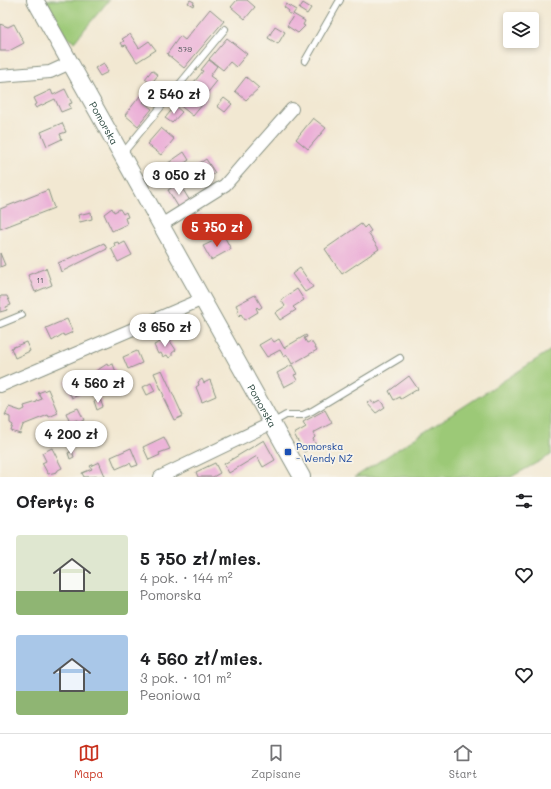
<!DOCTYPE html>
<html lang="pl">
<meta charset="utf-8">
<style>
body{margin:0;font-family:Mali,sans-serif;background:#f2f2f2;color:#202124;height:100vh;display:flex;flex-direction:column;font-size:15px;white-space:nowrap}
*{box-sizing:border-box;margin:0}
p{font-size:13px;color:#757577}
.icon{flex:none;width:22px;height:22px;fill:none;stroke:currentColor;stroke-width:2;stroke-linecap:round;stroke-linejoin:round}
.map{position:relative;height:477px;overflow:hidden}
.side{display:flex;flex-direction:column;background:#fff;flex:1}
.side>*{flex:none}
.fabs{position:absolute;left:503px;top:12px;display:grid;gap:8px}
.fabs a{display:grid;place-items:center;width:36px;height:36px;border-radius:4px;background:#fff;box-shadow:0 2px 6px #0003;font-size:20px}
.price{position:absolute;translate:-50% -34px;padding:0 9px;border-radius:14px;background:#fff;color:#222;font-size:13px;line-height:26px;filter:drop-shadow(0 1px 2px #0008)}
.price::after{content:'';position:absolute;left:50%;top:24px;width:12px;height:9px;margin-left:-6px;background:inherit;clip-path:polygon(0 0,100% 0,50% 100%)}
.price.selected{background:#c8321e;color:#fff}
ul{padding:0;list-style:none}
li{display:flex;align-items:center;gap:12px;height:100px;padding:0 16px}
li span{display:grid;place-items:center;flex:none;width:112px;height:80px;border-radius:4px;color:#555}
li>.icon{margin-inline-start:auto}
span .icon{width:48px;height:48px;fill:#fffc;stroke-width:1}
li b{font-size:17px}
h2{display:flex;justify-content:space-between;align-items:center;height:48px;padding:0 16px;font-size:17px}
.tab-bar{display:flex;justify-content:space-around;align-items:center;height:56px;border-top:1px solid #e0e0e0;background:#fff;font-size:11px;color:#757577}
.tab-bar a{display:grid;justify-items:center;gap:2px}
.tab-bar .selected{color:#c8321e}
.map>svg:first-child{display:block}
.green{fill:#9cc977;stroke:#5e8356}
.building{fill:#ebaed7}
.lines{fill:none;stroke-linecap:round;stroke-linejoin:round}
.lane-casing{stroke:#889283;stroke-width:8}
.street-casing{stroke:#889283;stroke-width:14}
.secondary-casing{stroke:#889283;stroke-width:18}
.lane{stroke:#fff;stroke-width:6}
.street{stroke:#fff;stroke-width:12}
.secondary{stroke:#fff;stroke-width:16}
.transit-dot{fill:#1a4fb4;stroke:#f7f3e8;stroke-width:1.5}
.labels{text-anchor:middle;stroke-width:3.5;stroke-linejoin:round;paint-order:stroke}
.number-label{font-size:8px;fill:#52595d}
.street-label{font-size:10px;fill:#1f3d34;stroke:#f7f3e8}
.transit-label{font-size:10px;fill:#164399;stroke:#f7f3e8;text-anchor:start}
</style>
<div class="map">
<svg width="551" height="477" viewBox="0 0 551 477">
<rect width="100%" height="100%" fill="#f7f3e8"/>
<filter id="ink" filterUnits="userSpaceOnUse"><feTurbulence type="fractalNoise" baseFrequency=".025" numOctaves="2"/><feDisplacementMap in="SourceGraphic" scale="8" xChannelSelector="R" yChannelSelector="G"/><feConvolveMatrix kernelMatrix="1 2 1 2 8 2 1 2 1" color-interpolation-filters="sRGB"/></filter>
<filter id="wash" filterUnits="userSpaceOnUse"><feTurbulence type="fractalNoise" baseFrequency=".012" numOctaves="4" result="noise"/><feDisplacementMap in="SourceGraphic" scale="16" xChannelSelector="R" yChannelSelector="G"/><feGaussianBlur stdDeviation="0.9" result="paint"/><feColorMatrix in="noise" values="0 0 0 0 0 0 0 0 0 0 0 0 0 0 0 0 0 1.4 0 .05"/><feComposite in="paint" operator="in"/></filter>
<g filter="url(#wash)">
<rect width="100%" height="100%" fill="#f2e8d2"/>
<!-- green -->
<path class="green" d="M45,0H109L74,42L66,37Z
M551,350V455L511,477H355Z"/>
<g id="blocks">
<!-- building -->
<path class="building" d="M190,0L194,2L193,6L188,3Z
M237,0H247L255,7L245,19L231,7Z
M303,3L311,8L307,14L299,9Z
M286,4L296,10L293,14L305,21L303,25L305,26L298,33L287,26L293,16L288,13L289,11L284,7Z
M210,9L224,21L184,68L167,54L180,36L185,40Z
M0,24L8,27L14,24L24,43L9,51H0Z
M275,26L285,32L278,44L268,38Z
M130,34L139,48L149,41L156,50L137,62L126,45L123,46L121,43L124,41L122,39Z
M227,38L247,54L236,67L230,62L223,70L209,59Z
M209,60L217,66L210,76L217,81L205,96L208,98L193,116L177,103L203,71L201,70Z
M104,63L108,72L100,76L95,68Z
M152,70L158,75L151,84L145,79Z
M246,77L259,88L246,100L235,91Z
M65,89L72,103L69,104L71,108L61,112L55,99L36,108L34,105L37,104L34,98L51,90L53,95Z
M140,96L145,100L143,102L152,109L138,126L125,115Z
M224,98L232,104L225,112L217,106Z
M175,106L182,112L172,123L165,118Z
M313,118L326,128L308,149L296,139Z
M62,123L66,132L60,134L62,139L47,146L41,132Z
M161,128L174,139L161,155L147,144Z
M184,152L189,160L179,167L181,171L177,174L174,170L169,173L164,166Z
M206,159L215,173L207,179L201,170L197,172L194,167Z
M179,183L190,201L179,208L168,190Z
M48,190L54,208L0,229V209Z
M112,208L114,212L120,209L123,214L126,212L128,217L125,218L127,224L112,231L104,214Z
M91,212L92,219L80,222L78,215Z
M201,213L208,225L191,234L185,223Z
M361,224L364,228L367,225L371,231L368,233L379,249L342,274L325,249Z
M224,236L231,249L211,260L203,246Z
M118,242L119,245L125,242L132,255L118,262L111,248L115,246L114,243Z
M104,243L107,249L61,272L58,263Z
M0,253L5,265L0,267Z
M46,268L52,285L35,292L28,275Z
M300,268L313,287L305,292L292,274Z
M297,289L304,300L293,307L296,310L280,320L275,313L285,306L281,300Z
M255,295L262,307L259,309L257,307L256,308L258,312L245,320L241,314L239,316L237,312L239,311L236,305Z
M1,296H7L11,305L6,307L7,310L0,312V297Z
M67,319L73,332L64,336L63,334L52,341L46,328Z
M306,335L307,337L304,338L307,343L311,341L317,350L292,364L287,355L284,357L280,350L267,357L259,345L271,338L274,342L279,339L284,348Z
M168,338L176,350L172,353V356L169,358L167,355L163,357L161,353L158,354L154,345Z
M26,342L30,351L15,358L11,348Z
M137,351L142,363L128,369L123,357Z
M107,364L108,366L113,364L117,375L113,377L115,381L109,383L108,381L101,384L96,371Z
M292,365L297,374L294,375L297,380L284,387L277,373Z
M162,370L183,416L174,420L163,397L164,396L154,373Z
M84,374L91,389L72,398L65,382Z
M409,376L418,389L401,399L400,397L394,400L389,391Z
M202,379L204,383L210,380L216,396L202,402L196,387L199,385L198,382Z
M151,383L155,391L147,395L143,387Z
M48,389L58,413L49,417L48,415L23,425L20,434L11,431L13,425L10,423V417L5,415L9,407L21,411L25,409L24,406L37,402V401L42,399L38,393Z
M100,399L103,407L97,410L94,401Z
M380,400L385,407L376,413L367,403L370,401L374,403Z
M78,408L84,420L78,423L77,420L70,423L66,413Z
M325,410L332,423L313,433L315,437L313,439L316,445L304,452L294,434L306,427L303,422Z
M164,437L170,449L159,453L160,455L149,460L143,447Z
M264,440L275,460L263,467L257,456L229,473L224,464Z
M52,448L62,468L58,470L57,472L48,474L42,463L46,461L42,453Z
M131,448L138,465L132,467L130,463L116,469L111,457Z
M72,451L74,457L70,459L68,453Z
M99,462L105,476L84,477L82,473L92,469L90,466Z
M215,463L220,473L213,477H198L196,472Z"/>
</g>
</g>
<g filter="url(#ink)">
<use href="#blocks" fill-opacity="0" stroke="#889283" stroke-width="1"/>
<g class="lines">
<!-- lane casing -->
<g class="lane-casing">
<path id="lane" d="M305,61L340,0
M123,153L225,29
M0,324L22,315
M272,423L286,415H303L312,411L400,358"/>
</g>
<!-- street casing -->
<g class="street-casing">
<path id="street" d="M0,76L50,72L70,63
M161,225L225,185L292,109
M0,386L203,299
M160,477L272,423"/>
</g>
<!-- secondary casing -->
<g class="secondary-casing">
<g id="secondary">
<path id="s1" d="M35,0L302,477"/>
</g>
</g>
<!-- lane -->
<use href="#lane" class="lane"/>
<!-- street -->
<use href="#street" class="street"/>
<!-- secondary -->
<use href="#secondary" class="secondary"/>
</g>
</g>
<!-- markers -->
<rect class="transit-dot" x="284" y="448" width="8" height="8" rx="2"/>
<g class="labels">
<!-- number labels -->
<g class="number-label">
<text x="185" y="52">579</text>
<text x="40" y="283">11</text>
</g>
<!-- street labels -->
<g class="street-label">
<text dy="4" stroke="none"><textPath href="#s1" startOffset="141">Pomorska</textPath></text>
<text dy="4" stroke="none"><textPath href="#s1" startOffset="465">Pomorska</textPath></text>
</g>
<!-- transit labels -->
<g class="transit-label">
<text x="296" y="450">Pomorska<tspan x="296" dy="12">- Wendy NŻ</tspan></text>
</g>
</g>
</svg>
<div class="fabs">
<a><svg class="icon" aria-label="layers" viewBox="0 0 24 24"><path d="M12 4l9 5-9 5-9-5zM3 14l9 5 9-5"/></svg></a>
</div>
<b class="price" style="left:174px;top:115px">2 540 zł</b>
<b class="price" style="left:179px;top:196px">3 050 zł</b>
<b class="price selected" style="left:217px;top:248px">5 750 zł</b>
<b class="price" style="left:165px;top:348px">3 650 zł</b>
<b class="price" style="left:98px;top:404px">4 560 zł</b>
<b class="price" style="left:71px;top:455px">4 200 zł</b>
</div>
<section class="side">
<h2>Oferty: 6<svg class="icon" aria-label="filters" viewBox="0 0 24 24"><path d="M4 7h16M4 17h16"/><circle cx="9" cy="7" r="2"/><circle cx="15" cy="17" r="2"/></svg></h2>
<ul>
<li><span style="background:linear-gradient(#dfe7d0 70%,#8fb573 0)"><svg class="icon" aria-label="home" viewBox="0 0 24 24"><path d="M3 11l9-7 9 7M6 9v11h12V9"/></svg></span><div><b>5 750 zł/mies.</b><p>4 pok. · 144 m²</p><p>Pomorska</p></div><svg class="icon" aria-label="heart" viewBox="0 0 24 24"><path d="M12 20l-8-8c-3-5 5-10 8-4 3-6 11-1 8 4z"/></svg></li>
<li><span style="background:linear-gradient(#a9c7e8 70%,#8fb573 0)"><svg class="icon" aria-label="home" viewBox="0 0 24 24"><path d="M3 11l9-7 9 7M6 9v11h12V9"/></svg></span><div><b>4 560 zł/mies.</b><p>3 pok. · 101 m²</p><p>Peoniowa</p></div><svg class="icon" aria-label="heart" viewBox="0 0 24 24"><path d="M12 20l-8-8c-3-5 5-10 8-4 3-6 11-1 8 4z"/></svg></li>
</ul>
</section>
<nav class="tab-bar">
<a class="selected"><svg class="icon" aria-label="map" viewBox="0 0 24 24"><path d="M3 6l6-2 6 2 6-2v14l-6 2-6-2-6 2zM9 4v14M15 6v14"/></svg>Mapa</a>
<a><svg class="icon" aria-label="saved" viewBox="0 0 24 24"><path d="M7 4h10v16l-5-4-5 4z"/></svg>Zapisane</a>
<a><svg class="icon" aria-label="home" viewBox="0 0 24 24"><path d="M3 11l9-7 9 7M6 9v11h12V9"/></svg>Start</a>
</nav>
